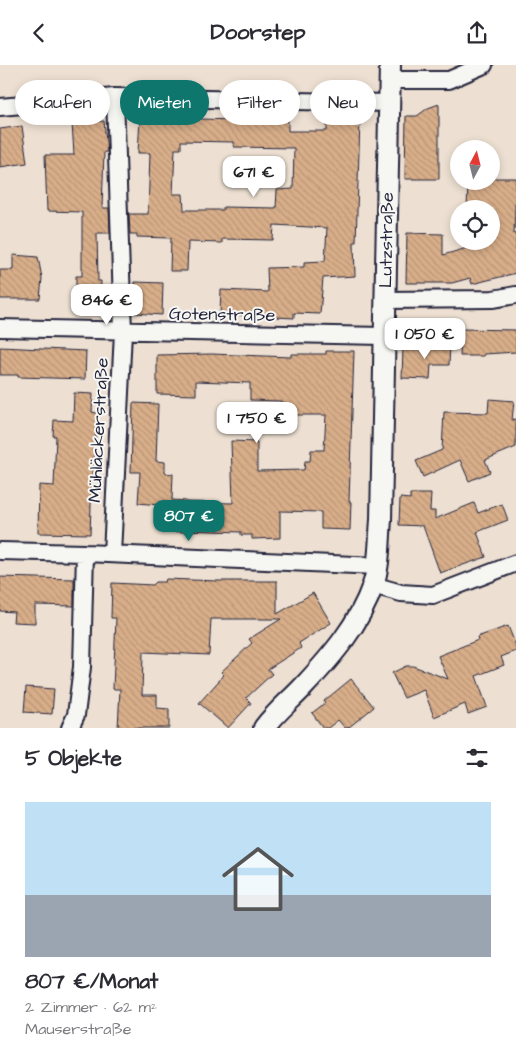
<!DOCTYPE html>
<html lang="de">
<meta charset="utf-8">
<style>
body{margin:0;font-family:"Architects Daughter",sans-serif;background:#f2f2f3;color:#2b2b33;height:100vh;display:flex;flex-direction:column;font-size:19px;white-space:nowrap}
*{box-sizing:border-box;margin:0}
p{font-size:16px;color:#7c7c81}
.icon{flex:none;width:28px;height:28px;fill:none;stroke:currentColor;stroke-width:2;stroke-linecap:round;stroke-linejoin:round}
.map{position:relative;height:663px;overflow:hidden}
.details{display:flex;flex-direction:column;background:#fff;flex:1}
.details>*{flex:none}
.hud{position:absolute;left:15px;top:15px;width:486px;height:45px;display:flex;gap:10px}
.needle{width:32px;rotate:7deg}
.fabs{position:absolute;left:450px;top:75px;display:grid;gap:10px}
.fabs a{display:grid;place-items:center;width:50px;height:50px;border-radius:50%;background:#fff;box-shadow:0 2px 8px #0003;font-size:25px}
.price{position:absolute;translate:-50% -42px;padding:0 11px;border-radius:10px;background:#fff;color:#222;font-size:16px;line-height:32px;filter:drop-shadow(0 1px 2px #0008)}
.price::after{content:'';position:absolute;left:50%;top:30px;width:15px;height:11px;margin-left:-8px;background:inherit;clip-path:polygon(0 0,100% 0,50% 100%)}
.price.active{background:#0f766e;color:#fff}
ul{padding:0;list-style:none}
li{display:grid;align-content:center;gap:10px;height:265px;padding:0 25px}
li+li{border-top:1px solid #e1e1e2}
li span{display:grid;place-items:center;height:155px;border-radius:0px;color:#555}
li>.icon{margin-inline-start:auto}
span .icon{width:90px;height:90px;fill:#fffc;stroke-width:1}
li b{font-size:21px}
h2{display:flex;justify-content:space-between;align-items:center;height:60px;padding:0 25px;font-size:21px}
.chip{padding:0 18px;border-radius:22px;background:#fff;box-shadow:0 2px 8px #0003;font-size:18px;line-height:45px}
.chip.active{background:#0f766e;color:#fff}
header{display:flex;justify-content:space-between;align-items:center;height:65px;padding:0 25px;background:#fff;font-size:22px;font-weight:700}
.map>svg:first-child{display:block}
.building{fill:url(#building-back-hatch);stroke:#22223b;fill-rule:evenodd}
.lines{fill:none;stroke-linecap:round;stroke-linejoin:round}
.minor-casing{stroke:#22223b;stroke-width:20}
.tertiary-casing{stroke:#22223b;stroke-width:24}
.minor{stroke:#f6f6f2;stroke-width:16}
.tertiary{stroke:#f6f6f2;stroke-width:20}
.labels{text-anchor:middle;stroke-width:4;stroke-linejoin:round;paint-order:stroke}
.street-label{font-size:18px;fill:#22223b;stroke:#f6f6f2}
</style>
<header><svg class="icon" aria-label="back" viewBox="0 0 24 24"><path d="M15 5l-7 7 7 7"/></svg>Doorstep<svg class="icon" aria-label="share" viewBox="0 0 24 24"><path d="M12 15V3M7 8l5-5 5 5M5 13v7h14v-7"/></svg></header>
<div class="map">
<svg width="516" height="663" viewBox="0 0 516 663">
<defs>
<pattern id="building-back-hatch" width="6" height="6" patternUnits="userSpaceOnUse" patternTransform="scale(1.25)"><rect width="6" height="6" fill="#d8ae89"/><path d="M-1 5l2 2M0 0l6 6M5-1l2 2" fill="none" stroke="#b99577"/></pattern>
</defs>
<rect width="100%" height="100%" fill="#ede0d2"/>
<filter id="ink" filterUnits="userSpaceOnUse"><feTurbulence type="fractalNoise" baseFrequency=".02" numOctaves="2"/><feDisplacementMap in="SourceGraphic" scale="10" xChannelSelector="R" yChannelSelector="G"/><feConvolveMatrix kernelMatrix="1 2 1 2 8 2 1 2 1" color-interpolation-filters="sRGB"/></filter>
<g filter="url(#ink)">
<!-- building -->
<path class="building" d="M439,39V114H405L406,51H417L428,43Z
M180,50L202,51L201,54L235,55V53L288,54V66H327V55L360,56L356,177H354L355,211L323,213L320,249L294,248V253L220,249L221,225L268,227L267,203L304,202V197L325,196L327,163L274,160L273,175L222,174V178L188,177L187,206H170L171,173L137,172V169H130L129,149H148L150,88H138L140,53L180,54ZM181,76L234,77V82L294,83L293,124L277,125L276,143L223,142V145H184L183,129H173L175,84H181Z
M104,56L107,87H104L102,143H109L110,168H97L98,216H101L100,240H76V211H82V147L47,146L45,90H74L72,58Z
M22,61L27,98L0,102V64Z
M493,113H516L514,169H516V208L472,219L470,213L452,218H406L407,168L443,169V190L491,176V144H467L468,116H493Z
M13,190L38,192L42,213L40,234H0V205H13Z
M135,217L163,218L162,250L134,248Z
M461,264L516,265V287L484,289V291H460Z
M429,277H450L449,300H431L430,314L402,313L403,283L429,284Z
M0,282L86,286L85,314L18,312V310H0Z
M326,286H354L349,437H351L350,465L321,464V447L280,446V473L252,474V470H241V467L185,465V467L158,466L159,440L138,438L140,407H131L133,338L158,339L156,396L165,397V408L173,409L172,435L186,436V437L233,438L231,376L257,377V406L304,405L305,396H310L311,385H324L326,350H281V336L250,335V318L196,316V330L157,329V290L211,289L291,292V289H326Z
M74,328L93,329L92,347L97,348L93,413H92L90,469L38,468L39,420L54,421L56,371H53L54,355L73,356Z
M489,334L514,336L512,355L516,354V382L485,395L490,407L469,416L460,395L423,412L416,396L442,385L444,347L488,348Z
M410,429H431L430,446H435V454L474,438L478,448L502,439L508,455L477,467L486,492L440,508L423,461L399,460L400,433L410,434Z
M0,512L74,514V541L35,540V558L13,557L14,547L0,546Z
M166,514L218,516H277V549L313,528L331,558L299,578L301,583L268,604L272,609L246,633L251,638L228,663L199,638L224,610L221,607L252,578L249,574L281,554H211L209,590L143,587L142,630H157V643L169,644V663H118L120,624H113L116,553H111L112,518L153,520L156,517H165Z
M508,561L516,581V586L501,592L504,600L476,611L487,642L468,649L465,639L434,652L424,625L404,633L392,608L406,601H413L448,614L438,591L478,575L477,572Z
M351,614L374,642L348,663H345L338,655L328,663H323L312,648L325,638L324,636Z
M26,622L54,624L52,649L24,647Z"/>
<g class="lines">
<!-- minor casing -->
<g class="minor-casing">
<path id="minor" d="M390,15H449L484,0
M0,42L115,32L389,38
M384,235L493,234L516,230
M0,263L383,271
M0,486L85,488L377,501
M112,489L123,267L115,32
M373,520L401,528L433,530L516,498
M70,663L76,650L82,602L85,488"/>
</g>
<!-- tertiary casing -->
<g class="tertiary-casing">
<path id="tertiary" d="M264,663C276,647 291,635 304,621C332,591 359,560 373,520C380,500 379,476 381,455L390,0"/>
</g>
<!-- minor -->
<use href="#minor" class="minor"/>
<!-- tertiary -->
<use href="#tertiary" class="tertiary"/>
</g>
</g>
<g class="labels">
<!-- street labels -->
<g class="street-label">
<text transform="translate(386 175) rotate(-89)" y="6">Lutzstraße</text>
<text transform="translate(222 249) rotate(1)" y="6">Gotenstraße</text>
<text transform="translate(98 365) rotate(-87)" y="6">Mühläckerstraße</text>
</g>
</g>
</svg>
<div class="fabs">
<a><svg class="needle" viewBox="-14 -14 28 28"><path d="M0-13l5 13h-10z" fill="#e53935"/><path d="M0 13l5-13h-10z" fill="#7c7c81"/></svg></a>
<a><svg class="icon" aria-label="locate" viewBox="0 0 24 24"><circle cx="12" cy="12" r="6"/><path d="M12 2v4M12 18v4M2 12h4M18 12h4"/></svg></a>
</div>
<b class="price" style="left:254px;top:133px">671 €</b>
<b class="price" style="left:107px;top:261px">846 €</b>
<b class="price" style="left:425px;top:295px">1 050 €</b>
<b class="price" style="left:257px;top:379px">1 750 €</b>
<b class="price active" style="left:189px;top:477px">807 €</b>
<div class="hud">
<a class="chip">Kaufen</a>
<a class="chip active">Mieten</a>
<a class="chip">Filter</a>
<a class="chip">Neu</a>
</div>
</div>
<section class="details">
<h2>5 Objekte<svg class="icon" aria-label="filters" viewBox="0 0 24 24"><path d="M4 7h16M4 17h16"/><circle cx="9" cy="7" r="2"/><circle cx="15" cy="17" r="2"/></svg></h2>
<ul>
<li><span style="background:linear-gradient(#bfe0f5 60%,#9aa5b1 0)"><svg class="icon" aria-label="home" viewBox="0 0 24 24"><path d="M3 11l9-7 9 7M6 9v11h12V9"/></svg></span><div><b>807 €/Monat</b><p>2 Zimmer · 62 m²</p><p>Mauserstraße</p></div></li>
</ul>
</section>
